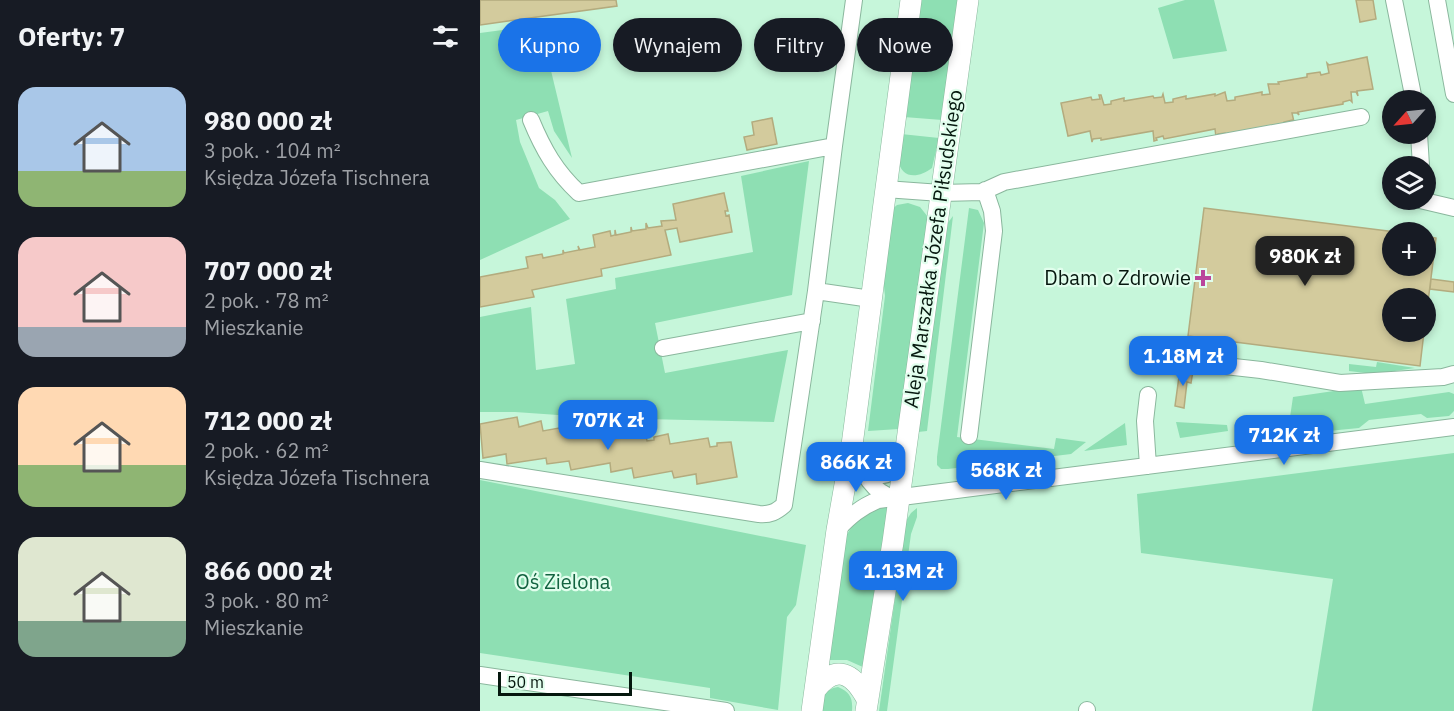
<!DOCTYPE html>
<html lang="pl">
<meta charset="utf-8">
<style>
body{margin:0;font-family:"IBM Plex Sans",sans-serif;background:#20242c;color:#f1f3f6;height:100vh;display:flex;flex-direction:column;font-size:22px;white-space:nowrap}
*{box-sizing:border-box;margin:0}
p{font-size:20px;color:#9ea1a6}
.icon{flex:none;width:33px;height:33px;fill:none;stroke:currentColor;stroke-width:2;stroke-linecap:round;stroke-linejoin:round}
.map{position:relative;flex:1;overflow:hidden}
.drawer{display:flex;flex-direction:column;background:#171b24;width:480px}
.drawer>*{flex:none}
.banner{position:absolute;left:18px;top:18px;width:570px;height:54px;display:flex;gap:12px}
.needle{width:39px;rotate:243deg}
.tools{position:absolute;left:902px;top:90px;display:grid;gap:12px}
.tools a{display:grid;place-items:center;width:54px;height:54px;border-radius:50%;background:#171b24;box-shadow:0 3px 9px #0003;font-size:30px}
.scale{position:absolute;left:18px;bottom:15px;width:134px;box-sizing:border-box;padding-left:6px;border:3px solid #05170e;border-top:0;font-size:16px;line-height:21px;white-space:nowrap;color:#05170e;-webkit-text-stroke:4px #e1feed;paint-order:stroke}
.price{position:absolute;translate:-50% -51px;padding:0 14px;border-radius:12px;background:#1a73e8;color:#fff;font-size:20px;line-height:39px;filter:drop-shadow(0 2px 3px #0008)}
.price::after{content:'';position:absolute;left:50%;top:36px;width:18px;height:14px;margin-left:-9px;background:inherit;clip-path:polygon(0 0,100% 0,50% 100%)}
.price.selected{background:#222;color:#fff}
ul{padding:0;list-style:none}
li{display:flex;align-items:center;gap:18px;height:150px;padding:0 18px}
li span{display:grid;place-items:center;flex:none;width:168px;height:120px;border-radius:18px;color:#555}
li>.icon{margin-inline-start:auto}
span .icon{width:72px;height:72px;fill:#fffc;stroke-width:1}
li b{font-size:26px}
h2{display:flex;justify-content:space-between;align-items:center;height:72px;padding:0 18px;font-size:26px}
.pill{padding:0 21px;border-radius:27px;background:#171b24;box-shadow:0 3px 9px #0003;font-size:21px;line-height:54px}
.pill.selected{background:#1a73e8;color:#fff}
main{display:flex;flex:1;min-height:0}
.map>svg:first-child{display:block}
.green{fill:#8edfb3}
.building{fill:#d3cb9d;stroke:#b3ab7e;stroke-width:1.5}
.lines{fill:none;stroke-linecap:round;stroke-linejoin:round}
.minor-casing{stroke:#8ab79d;stroke-width:18}
.major-casing{stroke:#8ab79d;stroke-width:22}
.minor{stroke:#fff;stroke-width:16}
.major{stroke:#fff;stroke-width:21}
.poi-dot{fill:#ba459c;stroke:#e1feed;stroke-width:2}
.labels{text-anchor:middle;stroke-width:4.5;stroke-linejoin:round;paint-order:stroke}
.street-label{font-size:20px;fill:#05170e;stroke:#e1feed}
.poi-label{font-size:20px;fill:#05170e;stroke:#e1feed;text-anchor:end}
.park-label{font-size:20px;fill:#126340;stroke:#e1feed}
</style>
<main>
<section class="drawer">
<h2>Oferty: 7<svg class="icon" aria-label="filters" viewBox="0 0 24 24"><path d="M4 7h16M4 17h16"/><circle cx="9" cy="7" r="2"/><circle cx="15" cy="17" r="2"/></svg></h2>
<ul>
<li><span style="background:linear-gradient(#a9c7e8 70%,#8fb573 0)"><svg class="icon" aria-label="home" viewBox="0 0 24 24"><path d="M3 11l9-7 9 7M6 9v11h12V9"/></svg></span><div><b>980 000 zł</b><p>3 pok. · 104 m²</p><p>Księdza Józefa Tischnera</p></div></li>
<li><span style="background:linear-gradient(#f6c9c9 75%,#9aa5b1 0)"><svg class="icon" aria-label="home" viewBox="0 0 24 24"><path d="M3 11l9-7 9 7M6 9v11h12V9"/></svg></span><div><b>707 000 zł</b><p>2 pok. · 78 m²</p><p>Mieszkanie</p></div></li>
<li><span style="background:linear-gradient(#ffd9b3 65%,#8fb573 0)"><svg class="icon" aria-label="home" viewBox="0 0 24 24"><path d="M3 11l9-7 9 7M6 9v11h12V9"/></svg></span><div><b>712 000 zł</b><p>2 pok. · 62 m²</p><p>Księdza Józefa Tischnera</p></div></li>
<li><span style="background:linear-gradient(#dfe7d0 70%,#7fa58c 0)"><svg class="icon" aria-label="home" viewBox="0 0 24 24"><path d="M3 11l9-7 9 7M6 9v11h12V9"/></svg></span><div><b>866 000 zł</b><p>3 pok. · 80 m²</p><p>Mieszkanie</p></div></li>
</ul>
</section>
<div class="map">
<svg width="974" height="711" viewBox="0 0 974 711">
<rect width="100%" height="100%" fill="#c6f6da"/>
<!-- green -->
<path class="green" d="M440,0H479L462,120L424,117Z
M705,0H734L747,51L693,59L678,8Z
M60,25L92,158L74,131L68,111L36,120L40,142L59,188L75,200L90,219L0,260V33Z
M421,134L459,138L452,168C439,178 421,180 418,159C417,151 420,141 421,134Z
M329,161L312,295L175,323L185,373L308,350L294,422L121,418L35,412H0V317L51,307L56,370L95,364L86,299L136,289L135,278L273,252L261,176Z
M428,203L440,207L448,217L419,429L388,431L405,296L401,258L409,212L417,205Z
M489,208L498,210L504,223L477,437L574,449L576,438L606,442L591,454L468,469H461L457,465V457Z
M473,216L447,431L438,432L467,224Z
M897,362L935,368L894,374L869,371V364L896,367Z
M881,387L885,404L969,392L974,394V411L969,416L947,418L941,414L889,420L879,428L828,433L826,422L809,424L813,397Z
M696,422L747,425L748,431L700,438Z
M645,423L647,445L604,451Z
M416,450L411,465L399,470L386,459L385,451Z
M974,453V711H832L853,579L661,553L657,494Z
M0,480L326,545L316,605L307,617L298,710L230,698V688L0,653Z
M408,504L385,668L367,660H350L348,657L365,538C378,515 383,513 408,504Z
M437,508V517L431,534L407,711H399L426,521L431,513Z
M358,687C370,692 373,698 372,711H340C342,699 344,689 358,687Z"/>
<!-- building -->
<path class="building" d="M0,0H136L137,6L0,25Z
M876,0H893L896,19L880,22Z
M887,57L893,89L877,91L878,96L876,92H871L872,102L870,100L863,102V104L818,112L819,115L817,113H812L814,122L812,120L804,122V124L745,135V133L738,134L736,137L735,129L684,139L683,136L676,138L677,140L674,141L673,131L621,140V138L613,139L612,142L610,131L588,136L581,103L611,97L612,100L620,99L619,95H621L624,105L631,104V101L644,98V101L673,96L674,98L682,97L683,94L685,103L693,102V99L706,96V99L735,94V96L745,92L747,101L755,100V97L782,92V95L790,94L788,84H799L798,82L827,77V74L840,72L841,75L849,73L847,63L849,65Z
M292,118L297,144L267,150L264,137L274,135L272,122Z
M244,193L248,211H245L246,216L249,215L252,232L200,242L197,228L185,230L191,255L121,269L122,276L52,290L54,297L0,307V277L48,268L46,257L62,254L63,258L83,254V250L84,253L99,250L98,246L100,250L115,247L113,235L130,231L131,236L135,235V230L136,235L151,232V227L152,231L166,229V223L168,228L182,226L181,221L196,220L193,204Z
M724,208L916,232H912V266H945V236L956,238L945,326V298H912V332H944L940,366L708,336Z
M951,279L974,282V292L950,289Z
M700,369L713,371L711,383L707,382L704,408L695,406Z
M37,417L39,427L61,421L63,431L101,424L103,433L110,432V429L124,426L127,438L165,432L167,441L174,440V437L188,434L190,444L228,438L230,447L237,446V443L251,442L257,477L217,484L216,474L194,478L192,471L154,478L152,468L131,472L130,463L91,470L89,461L67,464L66,458L27,464L26,454L3,458L0,424Z"/>
<g class="lines">
<!-- minor casing -->
<g class="minor-casing">
<path id="minor" d="M914,0L934,100
M957,0L974,94
M939,134L941,166
M354,146L374,0
M405,189L461,193L502,192L524,182L881,117
M940,200L974,208
M336,291L391,299
M183,348L332,321
M673,358L781,370L860,383L963,377L974,374
M489,436L514,231L512,211L505,190
M372,445C382,468 388,491 414,498
M380,463C396,480 407,479 423,462
M668,466L665,421L668,395
M0,470L279,514C290,515 296,512 304,505L336,291L354,146L99,193C76,172 63,149 51,120
M357,530C370,516 381,507 398,500L974,427
M0,675L246,711
M607,711V710"/>
</g>
<!-- major casing -->
<g class="major-casing">
<path id="major" d="M335,690C356,663 373,673 387,699
M332,711L357,530L372,445L431,0
M386,711L413,542L488,0"/>
</g>
<!-- minor -->
<use href="#minor" class="minor"/>
<!-- major -->
<use href="#major" class="major"/>
</g>
<!-- markers -->
<path class="poi-dot" d="M720 269h6v6h6v6h-6v6h-6v-6h-6v-6h6z"/>
<g class="labels">
<!-- street labels -->
<g class="street-label">
<text transform="translate(453 249) rotate(-82)" y="7">Aleja Marszałka Józefa Piłsudskiego</text>
</g>
<!-- poi labels -->
<g class="poi-label">
<text x="711" y="285">Dbam o Zdrowie</text>
</g>
<!-- park labels -->
<g class="park-label">
<text x="83" y="589">Oś Zielona</text>
</g>
</g>
</svg>
<div class="tools">
<a><svg class="needle" viewBox="-14 -14 28 28"><path d="M0-13l5 13h-10z" fill="#e53935"/><path d="M0 13l5-13h-10z" fill="#9ea1a6"/></svg></a>
<a><svg class="icon" aria-label="layers" viewBox="0 0 24 24"><path d="M12 4l9 5-9 5-9-5zM3 14l9 5 9-5"/></svg></a>
<a>+</a>
<a>−</a>
</div>
<div class="scale">50 m</div>
<b class="price selected" style="left:825px;top:287px">980K zł</b>
<b class="price" style="left:703px;top:387px">1.18M zł</b>
<b class="price" style="left:128px;top:451px">707K zł</b>
<b class="price" style="left:804px;top:466px">712K zł</b>
<b class="price" style="left:376px;top:493px">866K zł</b>
<b class="price" style="left:526px;top:501px">568K zł</b>
<b class="price" style="left:423px;top:602px">1.13M zł</b>
<div class="banner">
<a class="pill selected">Kupno</a>
<a class="pill">Wynajem</a>
<a class="pill">Filtry</a>
<a class="pill">Nowe</a>
</div>
</div>
</main>
